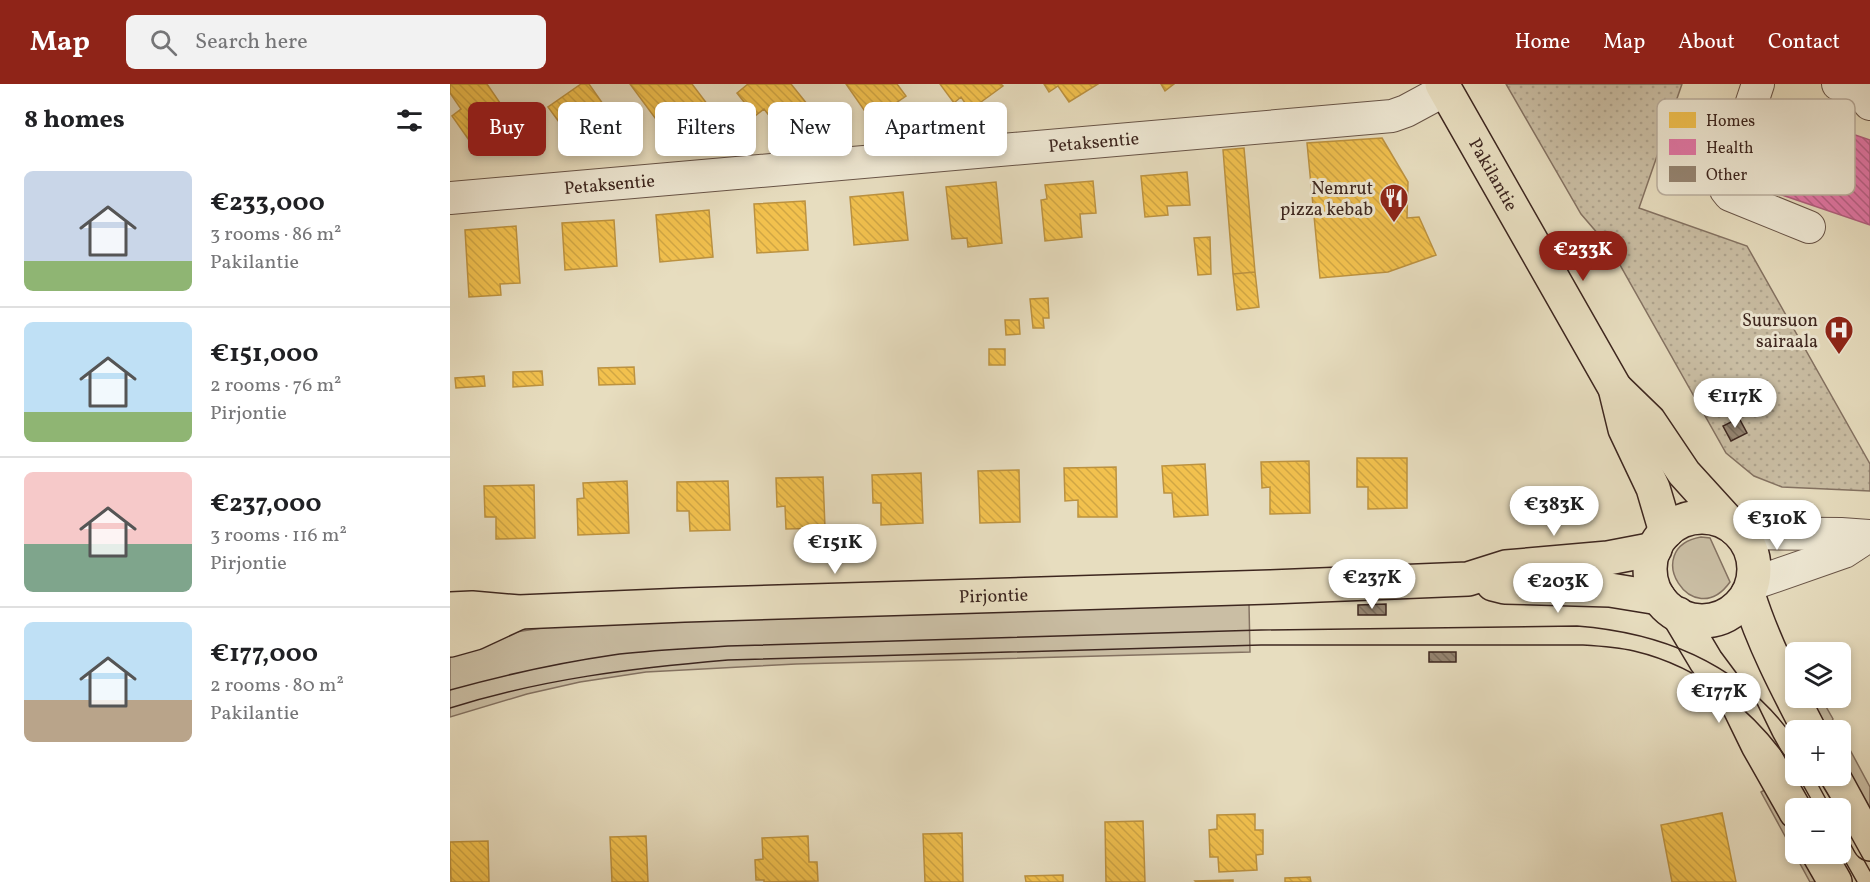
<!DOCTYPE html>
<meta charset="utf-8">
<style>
body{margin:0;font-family:Vollkorn,serif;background:#f2f2f2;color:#202124;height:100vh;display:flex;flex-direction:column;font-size:22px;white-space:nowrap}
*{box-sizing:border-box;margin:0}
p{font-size:20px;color:#757577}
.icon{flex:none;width:33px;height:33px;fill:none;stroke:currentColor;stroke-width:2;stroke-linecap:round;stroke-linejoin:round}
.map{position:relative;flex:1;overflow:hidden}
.panel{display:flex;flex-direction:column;background:#fff;width:450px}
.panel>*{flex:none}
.top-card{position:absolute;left:18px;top:18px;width:570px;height:54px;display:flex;gap:12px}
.controls{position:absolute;left:1335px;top:558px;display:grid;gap:12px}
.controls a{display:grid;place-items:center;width:66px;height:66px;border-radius:9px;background:#fff;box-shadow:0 3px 9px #0003;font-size:30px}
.price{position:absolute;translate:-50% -51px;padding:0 14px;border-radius:21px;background:#fff;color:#222;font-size:20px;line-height:39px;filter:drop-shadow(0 2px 3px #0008)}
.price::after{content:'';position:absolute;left:50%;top:36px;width:18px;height:14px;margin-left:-9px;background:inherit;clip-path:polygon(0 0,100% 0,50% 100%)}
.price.current{background:#8f2418;color:#fff}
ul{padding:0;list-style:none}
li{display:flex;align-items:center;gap:18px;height:150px;padding:0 24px}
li+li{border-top:2px solid #e0e0e0}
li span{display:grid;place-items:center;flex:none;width:168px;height:120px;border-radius:9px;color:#555}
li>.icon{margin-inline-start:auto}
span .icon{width:72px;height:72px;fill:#fffc;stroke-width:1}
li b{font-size:26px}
h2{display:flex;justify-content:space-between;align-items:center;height:72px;padding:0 24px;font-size:26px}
.chip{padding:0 21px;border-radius:9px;background:#fff;box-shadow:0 3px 9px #0003;font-size:21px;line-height:54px}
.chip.current{background:#8f2418;color:#fff}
header{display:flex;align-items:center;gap:36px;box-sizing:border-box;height:84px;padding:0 30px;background:#8f2418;color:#fff}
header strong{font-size:28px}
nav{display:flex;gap:33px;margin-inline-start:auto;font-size:21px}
.search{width:420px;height:54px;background:#f2f2f2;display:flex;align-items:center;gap:15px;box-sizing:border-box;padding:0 21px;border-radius:9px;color:#757577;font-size:22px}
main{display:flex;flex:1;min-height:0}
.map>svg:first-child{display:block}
.grass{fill:#cabea4;stroke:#847262;stroke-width:1.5}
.park{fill:url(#park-dots);stroke:#847262;stroke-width:1.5}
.homes{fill:url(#homes-back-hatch);stroke:#bc9240;stroke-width:1.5}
.health{fill:url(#health-back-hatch);stroke:#b15f7f;stroke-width:1.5}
.building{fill:url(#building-back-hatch);stroke:#3d261f;stroke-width:1.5}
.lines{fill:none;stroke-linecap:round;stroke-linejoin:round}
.minor-casing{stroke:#685447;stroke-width:34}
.major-casing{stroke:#3d261f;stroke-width:36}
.minor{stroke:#efe9d5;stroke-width:32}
.major{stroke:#e7ddbf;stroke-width:33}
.tram{stroke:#3d261f;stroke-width:1.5}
.labels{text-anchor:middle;stroke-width:6;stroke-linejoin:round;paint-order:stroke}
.street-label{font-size:18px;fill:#3d261f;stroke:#efe9d5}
.poi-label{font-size:18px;fill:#3d261f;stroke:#efe9d5;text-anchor:end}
.key{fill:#efe9d5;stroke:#baae9e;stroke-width:1.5}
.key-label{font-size:16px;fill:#3d261f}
</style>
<header>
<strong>Map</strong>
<div class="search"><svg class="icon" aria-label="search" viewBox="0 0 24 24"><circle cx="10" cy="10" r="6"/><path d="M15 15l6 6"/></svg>Search here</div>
<nav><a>Home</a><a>Map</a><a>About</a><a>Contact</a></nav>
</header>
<main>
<section class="panel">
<h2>8 homes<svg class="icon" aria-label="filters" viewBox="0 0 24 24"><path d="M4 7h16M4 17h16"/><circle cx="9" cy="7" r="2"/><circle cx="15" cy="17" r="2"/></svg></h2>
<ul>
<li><span style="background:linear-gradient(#c9d6e8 75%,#8fb573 0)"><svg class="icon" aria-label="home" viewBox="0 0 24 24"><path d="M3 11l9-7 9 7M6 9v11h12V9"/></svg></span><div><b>€233,000</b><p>3 rooms · 86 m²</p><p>Pakilantie</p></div></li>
<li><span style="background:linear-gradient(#bfe0f5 75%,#8fb573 0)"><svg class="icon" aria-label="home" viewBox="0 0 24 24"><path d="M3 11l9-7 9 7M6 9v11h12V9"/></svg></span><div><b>€151,000</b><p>2 rooms · 76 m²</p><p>Pirjontie</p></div></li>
<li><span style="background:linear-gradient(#f6c9c9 60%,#7fa58c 0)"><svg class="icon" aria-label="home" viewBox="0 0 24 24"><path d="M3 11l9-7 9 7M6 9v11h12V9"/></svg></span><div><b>€237,000</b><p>3 rooms · 116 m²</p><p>Pirjontie</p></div></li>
<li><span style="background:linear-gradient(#bfe0f5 65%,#b9a48a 0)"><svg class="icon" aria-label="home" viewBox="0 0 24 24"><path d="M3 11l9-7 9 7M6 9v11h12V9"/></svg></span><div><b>€177,000</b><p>2 rooms · 80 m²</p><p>Pakilantie</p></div></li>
</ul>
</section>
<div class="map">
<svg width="1420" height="798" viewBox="0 0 1420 798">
<defs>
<pattern id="park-dots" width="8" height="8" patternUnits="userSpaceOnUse" patternTransform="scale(1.5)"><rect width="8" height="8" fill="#cabea4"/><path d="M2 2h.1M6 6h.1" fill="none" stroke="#aea38d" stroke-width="1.8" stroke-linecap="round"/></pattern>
<pattern id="homes-back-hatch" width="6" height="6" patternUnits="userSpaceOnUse" patternTransform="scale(1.5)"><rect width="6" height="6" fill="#f2c14e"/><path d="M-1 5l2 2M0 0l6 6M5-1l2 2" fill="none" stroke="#d0a644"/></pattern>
<pattern id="health-back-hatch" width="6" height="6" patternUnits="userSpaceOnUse" patternTransform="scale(1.5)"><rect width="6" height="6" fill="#e377a8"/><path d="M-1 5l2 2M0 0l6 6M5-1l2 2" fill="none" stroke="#b96188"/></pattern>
<pattern id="building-back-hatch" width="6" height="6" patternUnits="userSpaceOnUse" patternTransform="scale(1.5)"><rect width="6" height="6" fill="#958572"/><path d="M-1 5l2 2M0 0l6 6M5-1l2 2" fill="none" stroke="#7b6d5d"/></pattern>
</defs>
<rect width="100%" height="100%" fill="#e7ddbf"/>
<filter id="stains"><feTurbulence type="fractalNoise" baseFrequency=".00333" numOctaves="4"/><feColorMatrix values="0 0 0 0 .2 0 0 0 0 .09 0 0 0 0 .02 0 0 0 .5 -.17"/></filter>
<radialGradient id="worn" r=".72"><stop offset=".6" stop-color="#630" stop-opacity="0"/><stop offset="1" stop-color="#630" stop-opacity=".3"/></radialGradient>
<!-- grass -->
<path class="grass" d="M1251,453L1260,454L1280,498C1243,550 1189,464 1251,453Z
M799,520L800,568L346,580L196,588L130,598L77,610L0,633V565L47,551L98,543L130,540Z
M1357,614H1371L1383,635L1382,637L1375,640L1369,635Z
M1395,664H1399L1420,703V727L1391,673L1390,665Z
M1321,702L1345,745L1346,770H1359L1376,798H1360L1311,708Z"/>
<!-- park -->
<path class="park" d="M1056,0H1232L1189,124L1297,162L1420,380V407L1332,403L1304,392L1276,369L1161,165L1131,130Z"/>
<!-- homes -->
<path class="homes" d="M0,0H37L70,48L40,68L30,53L21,59L2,32L11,25L0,9Z
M131,0H139L167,40L137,61L125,44L117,49L98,23Z
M180,0H242L261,25L229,48L220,35L211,42Z
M298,0H341L357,20L328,43L314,25L305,32L287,9Z
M396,0H447L456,12L421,36Z
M490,0H551L553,2L520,26L511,13L504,19Z
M594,0H648L619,18L608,2L599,8Z
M711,0H724L715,7Z
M932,54L958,98L957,134L969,133L986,171L938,188L870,194L857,59Z
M794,64L805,188L783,190L773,66Z
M737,88L740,121L717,122L718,131L695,133L691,92Z
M643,97L646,129L630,130L632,153L595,157L591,116L597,115L595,101Z
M546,98L552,159L518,163L517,154L502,155L496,103Z
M453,108L458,156L404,161L400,113Z
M355,117L358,166L307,169L304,120Z
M259,126L263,173L210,178L206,131Z
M164,136L167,182L115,186L112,139Z
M66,142L70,199L50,200L51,211L19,213L15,146Z
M760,153L761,190L748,191L744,154Z
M805,188L809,223L787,226L783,190Z
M598,214L599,234H593L594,244H583L580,215Z
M555,236H569L570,250L556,251Z
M539,265H555V281H539Z
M184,283L185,300L149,301L148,284Z
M92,287L93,301L63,303V288Z
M34,292L35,302L6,304L5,294Z
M907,374H957V424L918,425V403H907Z
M859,377L860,429L820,430V403L812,404L811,378Z
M755,380L758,431L724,433L722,409H714L712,382Z
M666,383L667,433H628V416L615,417L614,384Z
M569,386L570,438L530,439L528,387Z
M471,389L473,439L431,441V419H423L422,391Z
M373,393L375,444L336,445L335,422L327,423L326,394Z
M177,397L179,449L128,451L127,415L134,414L133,399Z
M278,397L280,446L240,447L239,427H227V398Z
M84,401L85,454L46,455V433H35L34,402Z
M1272,729L1286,798H1222L1211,741Z
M805,730V746H813V770L806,771L807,786L769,788L768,773H760L759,746L767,745V731Z
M693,737L695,798H656L655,738Z
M512,749L513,798H475L473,750Z
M196,752L198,798H162L160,753Z
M358,752L359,778H367L368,797L314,798V796H306L305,776L313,775L312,754Z
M38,757L39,798H1L0,758Z
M613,791V798H576L575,792Z
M860,793L861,798H835V794Z
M783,796V798H746L745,797Z"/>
<!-- health -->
<path class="health" d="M1318,21L1420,56V141L1291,97Z"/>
<!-- building -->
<path class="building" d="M1289,334L1297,349L1281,357L1273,342Z
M936,520V531H908V521Z
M979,568H1006V578H979Z"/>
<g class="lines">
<!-- minor casing -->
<g class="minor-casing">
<g id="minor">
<path d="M1308,0L1276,96V106L1280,111L1359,143"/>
<path d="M1388,0L1410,8L1420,20"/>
<path id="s1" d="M0,114L942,32L956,27L995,6"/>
<path d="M1289,449L1391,450L1420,452"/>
<path d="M1302,500L1394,468L1417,453"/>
</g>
</g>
<!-- major casing -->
<g class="major-casing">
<g id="major">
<path id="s2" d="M992,0L1165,304L1175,345L1203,404L1216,448"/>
<path d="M1165,304L1199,337L1234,389L1284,444"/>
<circle cx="1252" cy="485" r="52"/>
<path d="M1043,500L1055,503L1160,506L1209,514"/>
<path d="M1298,510C1313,558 1336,602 1359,646"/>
<path id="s3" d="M0,525L22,524L69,528L234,521L820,503L1018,495L1056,483L1158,474L1205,465"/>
<path d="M1228,530L1256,577L1288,620L1308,661L1346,728"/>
<path d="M0,556L25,549L68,529"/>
<path d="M1383,692L1420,760"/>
<path d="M1369,770L1385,798"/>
</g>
</g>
<!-- minor -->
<use href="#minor" class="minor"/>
<!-- major -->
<use href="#major" class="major"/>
<!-- tram -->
<path class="tram" d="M0,606C54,591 108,579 163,571C201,566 240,565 278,562L811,546L1127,542C1216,549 1294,582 1346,657
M0,624C92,595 183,584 278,576L811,561H1133C1150,562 1167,563 1184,567C1252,583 1308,629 1346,688
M1348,692L1366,724
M1367,692L1386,724
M1390,733L1420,787
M1390,768L1407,798"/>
</g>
<!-- icons -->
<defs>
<g id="restaurant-pin" transform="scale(1.5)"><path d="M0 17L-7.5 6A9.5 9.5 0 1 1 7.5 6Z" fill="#8f2418" stroke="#efe9d5"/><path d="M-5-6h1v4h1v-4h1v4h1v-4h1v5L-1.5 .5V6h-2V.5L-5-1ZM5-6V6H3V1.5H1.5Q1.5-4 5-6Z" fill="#fff"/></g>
<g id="hospital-pin" transform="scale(1.5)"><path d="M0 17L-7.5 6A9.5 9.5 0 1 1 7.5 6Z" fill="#8f2418" stroke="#efe9d5"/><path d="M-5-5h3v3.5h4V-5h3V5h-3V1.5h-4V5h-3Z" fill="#fff"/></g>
</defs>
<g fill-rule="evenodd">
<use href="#restaurant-pin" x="944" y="114"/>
<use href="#hospital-pin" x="1389" y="246"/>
</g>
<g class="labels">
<!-- street labels -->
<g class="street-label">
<text dy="6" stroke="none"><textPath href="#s1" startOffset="646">Petaksentie</textPath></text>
<text dy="6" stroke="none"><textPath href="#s2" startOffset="104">Pakilantie</textPath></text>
<text dy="6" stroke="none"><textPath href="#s1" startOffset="160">Petaksentie</textPath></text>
<text dy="6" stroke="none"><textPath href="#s3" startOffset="544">Pirjontie</textPath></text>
</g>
<!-- poi labels -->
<g class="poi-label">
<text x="923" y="110">Nemrut<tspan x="923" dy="21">pizza kebab</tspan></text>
<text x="1368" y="242">Suursuon<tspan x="1368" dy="21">sairaala</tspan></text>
</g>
</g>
<!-- legend -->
<rect x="1207" y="15" width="198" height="96" rx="9" class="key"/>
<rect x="1219" y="28" width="27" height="16" fill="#f2c14e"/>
<rect x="1219" y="55" width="27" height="16" fill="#e377a8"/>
<rect x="1219" y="82" width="27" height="16" fill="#958572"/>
<g class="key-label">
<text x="1256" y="42">Homes</text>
<text x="1256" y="69">Health</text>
<text x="1256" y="96">Other</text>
</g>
<rect width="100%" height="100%" filter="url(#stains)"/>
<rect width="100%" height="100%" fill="url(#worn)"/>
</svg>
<div class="controls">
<a><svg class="icon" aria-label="layers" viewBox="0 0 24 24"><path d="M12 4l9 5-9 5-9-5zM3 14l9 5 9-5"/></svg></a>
<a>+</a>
<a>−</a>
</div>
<b class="price current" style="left:1133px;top:198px">€233K</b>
<b class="price" style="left:1285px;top:345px">€117K</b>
<b class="price" style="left:1104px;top:453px">€383K</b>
<b class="price" style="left:1327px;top:467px">€310K</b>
<b class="price" style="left:385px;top:491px">€151K</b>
<b class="price" style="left:922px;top:526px">€237K</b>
<b class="price" style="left:1108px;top:530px">€203K</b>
<b class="price" style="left:1269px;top:640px">€177K</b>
<div class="top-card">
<a class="chip current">Buy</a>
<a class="chip">Rent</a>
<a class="chip">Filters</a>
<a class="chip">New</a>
<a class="chip">Apartment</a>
</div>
</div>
</main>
